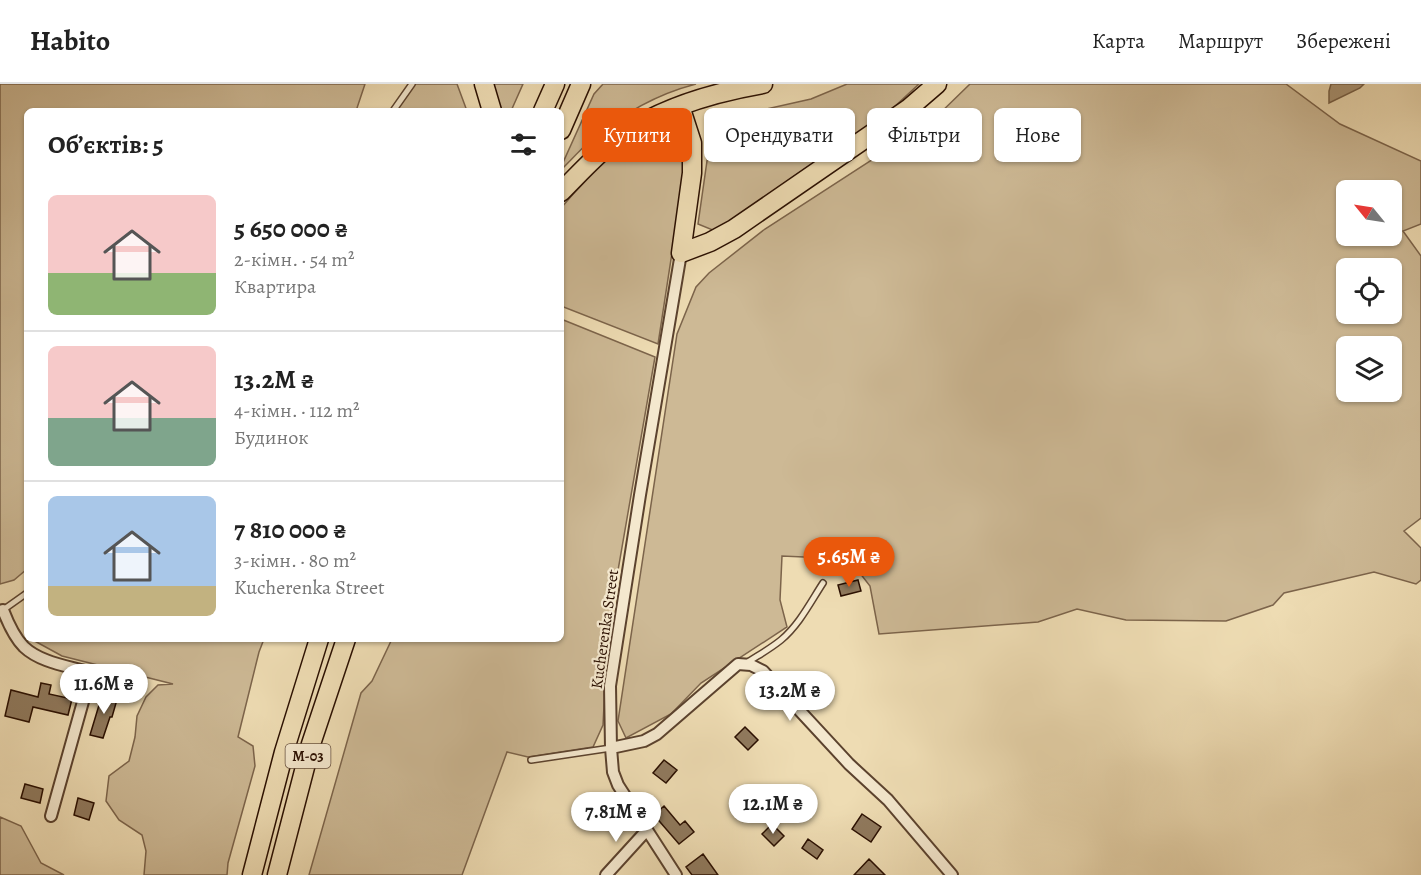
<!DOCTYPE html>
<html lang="uk">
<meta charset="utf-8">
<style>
body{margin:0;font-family:Alegreya,serif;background:#f6f6f6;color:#222;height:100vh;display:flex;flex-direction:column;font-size:22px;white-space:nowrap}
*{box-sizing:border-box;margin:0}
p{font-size:20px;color:#767676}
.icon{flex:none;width:33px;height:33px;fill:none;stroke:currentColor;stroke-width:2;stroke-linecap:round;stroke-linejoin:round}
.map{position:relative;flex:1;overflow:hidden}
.panel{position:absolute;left:24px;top:24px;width:540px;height:534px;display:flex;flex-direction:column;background:#fff;border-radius:9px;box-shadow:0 2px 4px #0004}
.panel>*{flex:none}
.hud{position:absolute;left:582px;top:24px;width:570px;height:54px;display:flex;gap:12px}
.needle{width:39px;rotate:300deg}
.tools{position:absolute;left:1336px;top:96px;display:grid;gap:12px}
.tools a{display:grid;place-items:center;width:66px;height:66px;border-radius:9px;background:#fff;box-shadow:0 2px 4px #0004;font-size:30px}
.price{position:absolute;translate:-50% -51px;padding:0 14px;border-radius:21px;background:#fff;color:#222;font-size:20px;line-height:39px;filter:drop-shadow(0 2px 3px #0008)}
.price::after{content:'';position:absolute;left:50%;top:36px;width:18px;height:14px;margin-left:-9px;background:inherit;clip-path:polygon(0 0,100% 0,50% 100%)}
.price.on{background:#ea580c;color:#fff}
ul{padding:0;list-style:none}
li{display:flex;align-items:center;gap:18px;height:150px;padding:0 24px}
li+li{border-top:2px solid #e0e0e0}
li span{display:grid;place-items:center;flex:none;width:168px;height:120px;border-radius:9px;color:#555}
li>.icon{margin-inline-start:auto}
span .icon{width:72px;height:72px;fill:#fffc;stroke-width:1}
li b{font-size:26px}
h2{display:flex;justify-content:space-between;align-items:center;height:72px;padding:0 24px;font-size:26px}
.pill{padding:0 21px;border-radius:9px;background:#fff;box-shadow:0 2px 4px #0004;font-size:21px;line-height:54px}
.pill.on{background:#ea580c;color:#fff}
header{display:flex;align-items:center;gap:36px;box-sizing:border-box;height:84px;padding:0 30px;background:#fff;border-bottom:2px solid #e0e0e0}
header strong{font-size:28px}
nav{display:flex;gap:33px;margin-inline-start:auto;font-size:21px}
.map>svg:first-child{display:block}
.green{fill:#cdb995;stroke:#7c644b;stroke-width:1.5;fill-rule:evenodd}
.water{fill:#ab9676;stroke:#776047;stroke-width:1.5}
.building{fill:#907a5e;stroke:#2a0f01;stroke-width:1.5}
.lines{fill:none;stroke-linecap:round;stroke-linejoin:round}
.lane-casing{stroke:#5b422e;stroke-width:8}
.street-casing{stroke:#5b422e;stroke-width:14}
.highway-casing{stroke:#2a0f01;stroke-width:21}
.lane{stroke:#f4e8ce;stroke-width:5}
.street{stroke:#f4e8ce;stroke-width:10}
.highway{stroke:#eedcb3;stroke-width:18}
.labels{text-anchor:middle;stroke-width:4.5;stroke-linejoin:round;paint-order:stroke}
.shield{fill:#f4e8ce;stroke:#67503e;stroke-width:1.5}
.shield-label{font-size:15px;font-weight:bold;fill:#2a0f01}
.street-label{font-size:16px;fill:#2a0f01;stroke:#f4e8ce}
</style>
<header>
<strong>Habito</strong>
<nav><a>Карта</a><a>Маршрут</a><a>Збережені</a></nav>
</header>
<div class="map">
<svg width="1421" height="791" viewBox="0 0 1421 791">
<rect width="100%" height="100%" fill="#eedcb3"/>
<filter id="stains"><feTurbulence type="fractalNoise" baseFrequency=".00333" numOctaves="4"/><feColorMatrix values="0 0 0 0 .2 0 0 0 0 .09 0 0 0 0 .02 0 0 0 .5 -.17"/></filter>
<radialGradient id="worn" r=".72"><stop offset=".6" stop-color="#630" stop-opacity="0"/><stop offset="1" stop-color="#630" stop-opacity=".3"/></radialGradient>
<!-- green -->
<path class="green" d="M0,0H365L356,27H27V485L14,496L0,500Z
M413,0H457L467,27H394Z
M488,0H523L511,27H495Z
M603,0H696C657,10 622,30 591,56C580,66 571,76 561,86V83L594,10Z
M847,0H919L893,24L715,147L698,140L710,56L715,42L727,34L811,15Z
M970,0H1286L1340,40L1421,77V140L1403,147L1421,172V434L1404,447L1421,464V496L1416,500L1374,488L1284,509L1273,521L1226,537L1126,536L1077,525L1038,538L879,550L870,502L849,475L782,472L780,516L787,543L701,599L671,630L626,654L618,637L677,250L696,203L709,189L765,145L932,37ZM1347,106H1392V152H1347ZM1347,184H1392V230H1347ZM1347,262H1392V308H1347Z
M652,47C684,50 683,70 683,97L658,260L561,222V124C585,97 615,56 652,47Z
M561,235L655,273L608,544L603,641L593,663L528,673L507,668L462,791H309L361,609L372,597L392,555H561Z
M31,555H264L259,568L238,653L253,662L255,682L228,779L227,791H144L146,767L142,751L119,736L106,717L109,692L129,677L135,653L137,632L146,613L158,601L173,600L62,572Z
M0,733L21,742L41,779L64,791H0Z"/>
<!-- water -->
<path class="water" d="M1331,0H1364L1360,4L1329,19V7Z"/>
<!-- building -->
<path class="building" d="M858,496L861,507L841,512L838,501Z
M41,599L51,601L49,610L72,615L68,631L33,623L29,638L5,632L11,606L38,613Z
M103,608L118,612L112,633H110L103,654L90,651Z
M745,643L758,656L748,666L735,653Z
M664,676L677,686L666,699L653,689Z
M25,700L43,705L40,719L21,714Z
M78,714L94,719L89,736L74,731Z
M664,722L680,741L685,737L694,748L679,760L654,731Z
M862,730L881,743L871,758L852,745Z
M772,740L784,752L774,762L762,750Z
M808,755L823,766L817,775L802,764Z
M703,770L718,791H692L686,783Z
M869,775L885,791H854Z"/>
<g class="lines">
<!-- lane casing -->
<g class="lane-casing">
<path id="lane" d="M393,27L412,0
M3,526L27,509
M745,580C757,572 770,565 781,556C799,541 810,519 823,499
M531,676L611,664"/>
</g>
<!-- street casing -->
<g class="street-casing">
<path id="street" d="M0,527L3,526C8,539 14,553 24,563C41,579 69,582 91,589L51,732
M611,664L644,657L657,650L738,580L751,581L763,587L849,680L888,716L952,791
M606,791L647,746
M676,791L618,701L613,688L611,664L610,602L640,411L681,169"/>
</g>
<!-- highway casing -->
<g class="highway-casing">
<path id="highway" d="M484,0L492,27
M680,22L692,59V89L681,169L710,158L734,145L908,25L937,0
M543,27L555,0
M561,46L581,0
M561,108C578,91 595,72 614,57C656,25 711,9 763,0
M252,791L284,668L319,555
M277,791L311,660L346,555"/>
</g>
<!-- lane -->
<use href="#lane" class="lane"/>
<!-- street -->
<use href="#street" class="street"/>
<!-- highway -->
<use href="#highway" class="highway"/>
</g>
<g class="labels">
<!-- shield labels -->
<rect class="shield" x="285.5" y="660" width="45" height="24" rx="4.5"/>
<g class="shield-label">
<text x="308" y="677">М-03</text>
</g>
<!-- street labels -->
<g class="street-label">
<text transform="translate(604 545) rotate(-82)" y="6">Kucherenka Street</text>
</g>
</g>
<rect width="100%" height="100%" filter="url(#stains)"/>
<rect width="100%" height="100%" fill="url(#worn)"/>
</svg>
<div class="tools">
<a><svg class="needle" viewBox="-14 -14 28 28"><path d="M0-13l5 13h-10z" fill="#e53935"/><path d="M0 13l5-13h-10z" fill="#767676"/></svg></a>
<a><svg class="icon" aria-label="locate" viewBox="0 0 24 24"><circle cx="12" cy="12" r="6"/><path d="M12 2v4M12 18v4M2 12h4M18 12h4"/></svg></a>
<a><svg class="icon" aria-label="layers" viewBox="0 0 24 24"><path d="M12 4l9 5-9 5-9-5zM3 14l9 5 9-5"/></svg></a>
</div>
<b class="price on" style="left:849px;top:504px">5.65M ₴</b>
<b class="price" style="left:104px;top:631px">11.6M ₴</b>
<b class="price" style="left:790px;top:638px">13.2M ₴</b>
<b class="price" style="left:773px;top:751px">12.1M ₴</b>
<b class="price" style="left:616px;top:759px">7.81M ₴</b>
<div class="hud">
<a class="pill on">Купити</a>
<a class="pill">Орендувати</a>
<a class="pill">Фільтри</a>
<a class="pill">Нове</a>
</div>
<section class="panel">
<h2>Об’єктів: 5<svg class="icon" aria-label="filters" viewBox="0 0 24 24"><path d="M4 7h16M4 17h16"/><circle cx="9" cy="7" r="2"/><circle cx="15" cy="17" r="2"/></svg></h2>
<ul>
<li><span style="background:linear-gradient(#f6c9c9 65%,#8fb573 0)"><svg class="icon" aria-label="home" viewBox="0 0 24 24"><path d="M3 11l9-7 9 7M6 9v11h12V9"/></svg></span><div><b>5 650 000 ₴</b><p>2-кімн. · 54 m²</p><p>Квартира</p></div></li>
<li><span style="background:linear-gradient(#f6c9c9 60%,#7fa58c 0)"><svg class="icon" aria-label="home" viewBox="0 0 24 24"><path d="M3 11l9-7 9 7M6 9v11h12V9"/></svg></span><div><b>13.2M ₴</b><p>4-кімн. · 112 m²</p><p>Будинок</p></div></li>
<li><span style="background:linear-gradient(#a9c7e8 75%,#c2b280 0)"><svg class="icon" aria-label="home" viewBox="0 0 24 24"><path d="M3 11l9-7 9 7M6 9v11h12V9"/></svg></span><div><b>7 810 000 ₴</b><p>3-кімн. · 80 m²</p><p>Kucherenka Street</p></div></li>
</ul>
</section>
</div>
